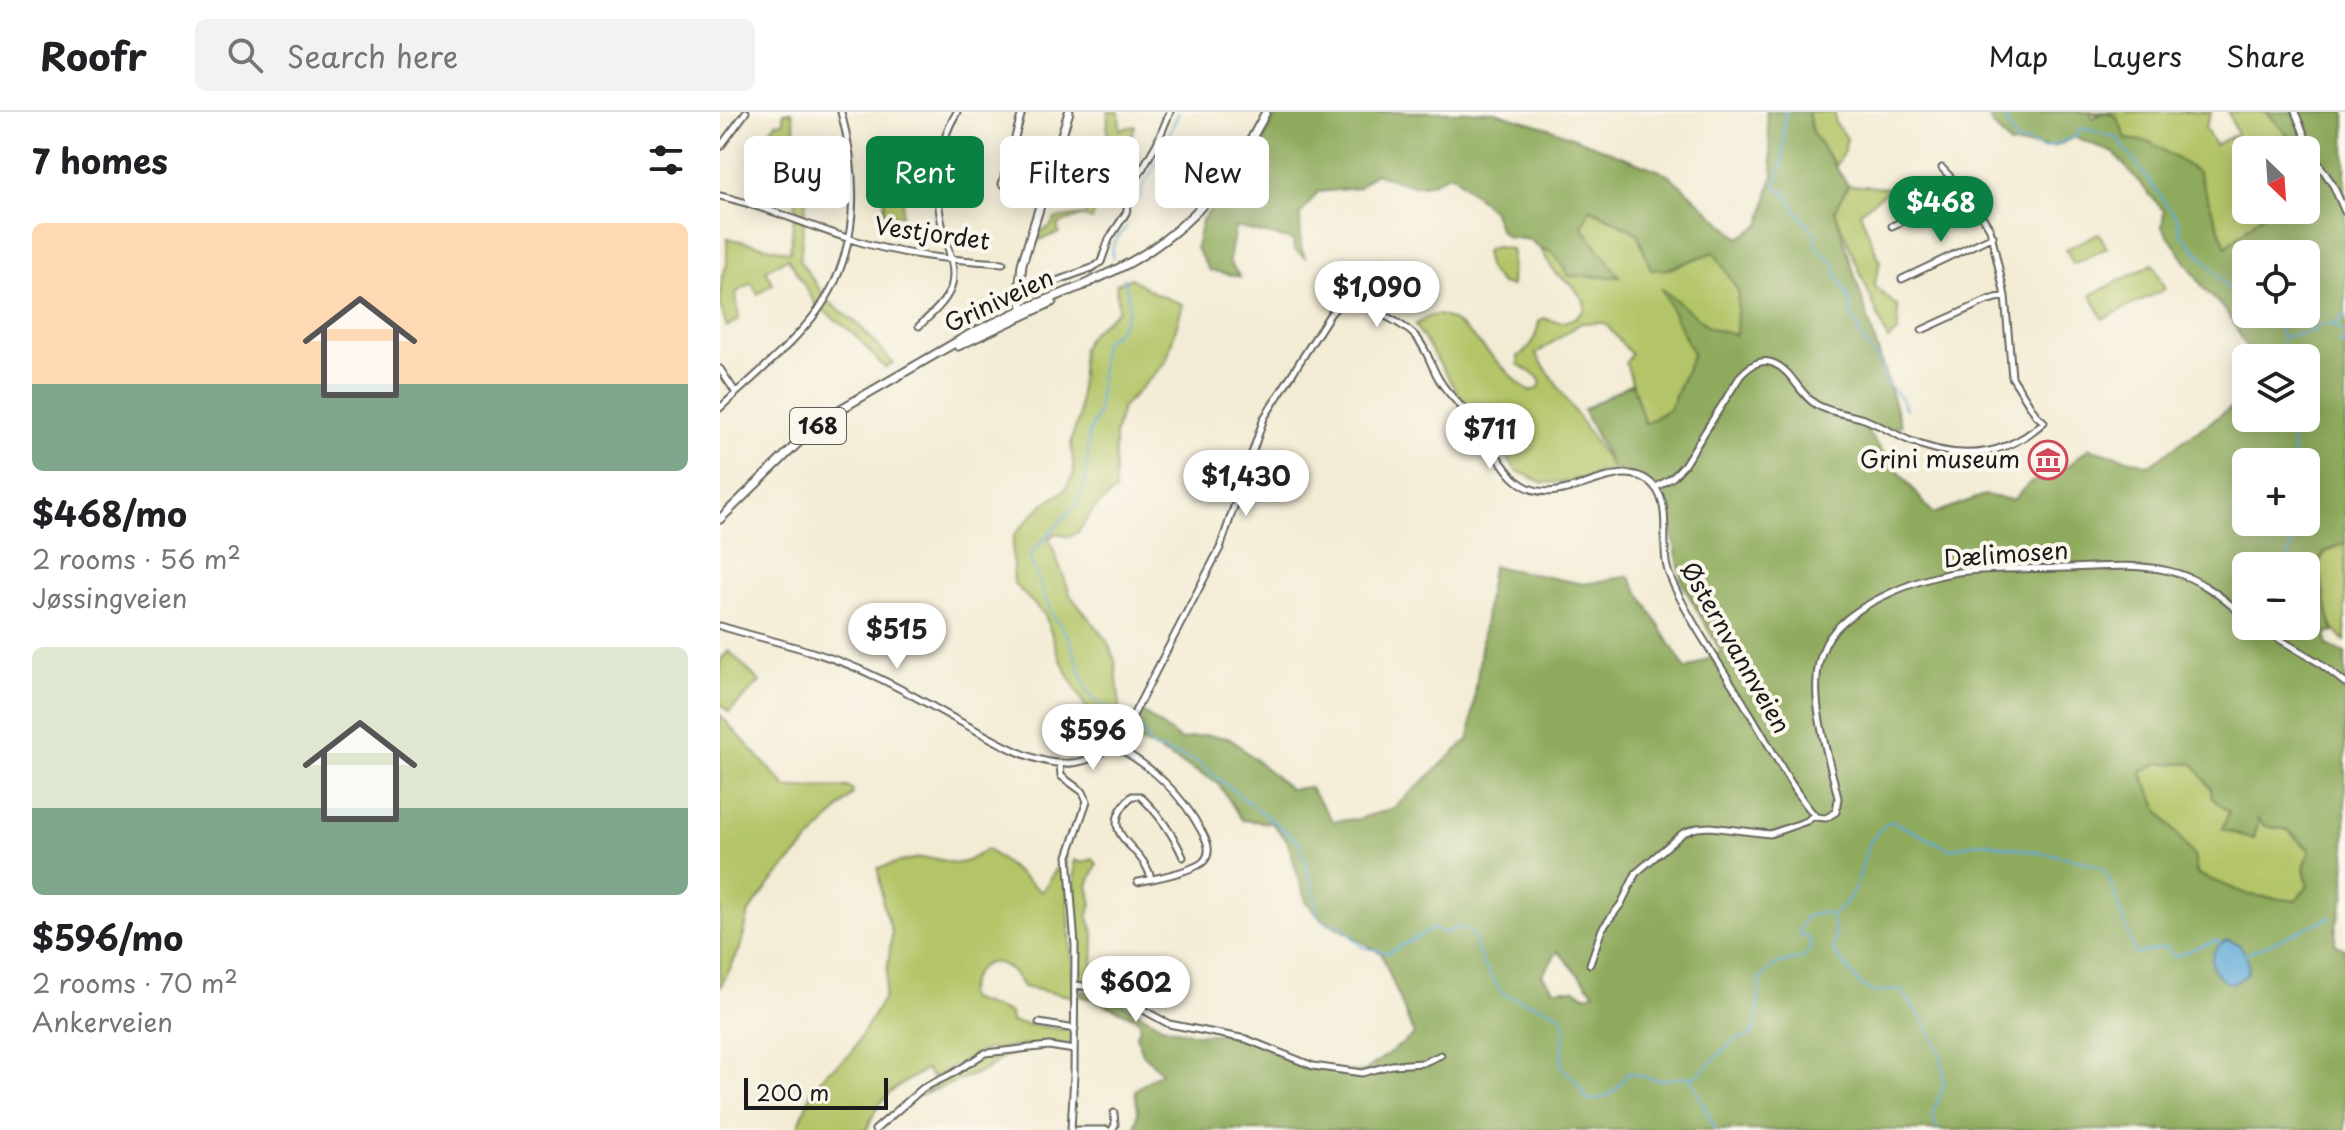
<!DOCTYPE html>
<meta charset="utf-8">
<style>
body{margin:0;font-family:"Playpen Sans",sans-serif;background:#f2f2f2;color:#202124;height:100vh;display:flex;flex-direction:column;font-size:30px;white-space:nowrap}
*{box-sizing:border-box;margin:0}
p{font-size:26px;color:#757577}
.icon{flex:none;width:44px;height:44px;fill:none;stroke:currentColor;stroke-width:2;stroke-linecap:round;stroke-linejoin:round}
.map{position:relative;flex:1;overflow:hidden}
.sheet{display:flex;flex-direction:column;background:#fff;width:720px}
.sheet>*{flex:none}
.top-card{position:absolute;left:24px;top:24px;width:760px;height:72px;display:flex;gap:16px}
.needle{width:52px;rotate:155deg}
.controls{position:absolute;left:1512px;top:24px;display:grid;gap:16px}
.controls a{display:grid;place-items:center;width:88px;height:88px;border-radius:12px;background:#fff;box-shadow:0 4px 20px #0003;font-size:40px}
.scale{position:absolute;left:24px;bottom:20px;width:144px;box-sizing:border-box;padding-left:8px;border:4px solid #1c1c1c;border-top:0;font-size:22px;line-height:28px;white-space:nowrap;color:#1c1c1c;-webkit-text-stroke:6px #fbf7ec;paint-order:stroke}
.price{position:absolute;translate:-50% -68px;padding:0 18px;border-radius:28px;background:#fff;color:#222;font-size:26px;line-height:52px;filter:drop-shadow(0 2px 4px #0008)}
.price::after{content:'';position:absolute;left:50%;top:48px;width:24px;height:18px;margin-left:-12px;background:inherit;clip-path:polygon(0 0,100% 0,50% 100%)}
.price.on{background:#0b8043;color:#fff}
ul{padding:0;list-style:none}
li{display:grid;align-content:center;gap:16px;height:424px;padding:0 32px}
li span{display:grid;place-items:center;height:248px;border-radius:12px;color:#555}
li>.icon{margin-inline-start:auto}
span .icon{width:144px;height:144px;fill:#fffc;stroke-width:1}
li b{font-size:34px}
h2{display:flex;justify-content:space-between;align-items:center;height:96px;padding:0 32px;font-size:34px}
.pill{padding:0 28px;border-radius:12px;background:#fff;box-shadow:0 4px 20px #0003;font-size:28px;line-height:72px}
.pill.on{background:#0b8043;color:#fff}
header{display:flex;align-items:center;gap:48px;box-sizing:border-box;height:112px;padding:0 40px;background:#fff;border-bottom:2px solid #e0e0e0}
header strong{font-size:38px}
nav{display:flex;gap:44px;margin-inline-start:auto;font-size:28px}
.search{width:560px;height:72px;background:#f2f2f2;display:flex;align-items:center;gap:20px;box-sizing:border-box;padding:0 28px;border-radius:12px;color:#757577;font-size:30px}
main{display:flex;flex:1;min-height:0}
.map>svg:first-child{display:block}
.green{fill:#b3c568;stroke:#687042;stroke-width:2}
.forest{fill:#8eaa5c;stroke:#55633c;stroke-width:2;fill-rule:evenodd}
.water{fill:#5faad7;stroke:#3e637a;stroke-width:2}
.lines{fill:none;stroke-linecap:round;stroke-linejoin:round}
.stream{stroke:#5faad7;stroke-width:2}
.minor-casing{stroke:#67655d;stroke-width:9}
.major-casing{stroke:#67655d;stroke-width:11}
.minor{stroke:#fff;stroke-width:5}
.major{stroke:#fff;stroke-width:7}
.labels{text-anchor:middle;stroke-width:8;stroke-linejoin:round;paint-order:stroke}
.shield{fill:#fbf7ec;stroke:#5f5e5a;stroke-width:2}
.shield-label{font-size:22px;font-weight:bold;fill:#1c1c1c}
.street-label{font-size:24px;fill:#1c1c1c;stroke:#fbf7ec}
.poi-label{font-size:24px;fill:#1c1c1c;stroke:#fbf7ec;text-anchor:end}
</style>
<header>
<strong>Roofr</strong>
<div class="search"><svg class="icon" aria-label="search" viewBox="0 0 24 24"><circle cx="10" cy="10" r="6"/><path d="M15 15l6 6"/></svg>Search here</div>
<nav><a>Map</a><a>Layers</a><a>Share</a></nav>
</header>
<main>
<section class="sheet">
<h2>7 homes<svg class="icon" aria-label="filters" viewBox="0 0 24 24"><path d="M4 7h16M4 17h16"/><circle cx="9" cy="7" r="2"/><circle cx="15" cy="17" r="2"/></svg></h2>
<ul>
<li><span style="background:linear-gradient(#ffd9b3 65%,#7fa58c 0)"><svg class="icon" aria-label="home" viewBox="0 0 24 24"><path d="M3 11l9-7 9 7M6 9v11h12V9"/></svg></span><div><b>$468/mo</b><p>2 rooms · 56 m²</p><p>Jøssingveien</p></div></li>
<li><span style="background:linear-gradient(#dfe7d0 65%,#7fa58c 0)"><svg class="icon" aria-label="home" viewBox="0 0 24 24"><path d="M3 11l9-7 9 7M6 9v11h12V9"/></svg></span><div><b>$596/mo</b><p>2 rooms · 70 m²</p><p>Ankerveien</p></div></li>
</ul>
</section>
<div class="map">
<svg width="1625" height="1018" viewBox="0 0 1625 1018">
<rect width="100%" height="100%" fill="#fbf7ec"/>
<filter id="ink" filterUnits="userSpaceOnUse"><feTurbulence type="fractalNoise" baseFrequency=".0125" numOctaves="2"/><feDisplacementMap in="SourceGraphic" scale="16" xChannelSelector="R" yChannelSelector="G"/><feConvolveMatrix kernelMatrix="1 2 1 2 8 2 1 2 1" color-interpolation-filters="sRGB"/></filter>
<filter id="wash" filterUnits="userSpaceOnUse"><feTurbulence type="fractalNoise" baseFrequency=".006" numOctaves="4" result="noise"/><feDisplacementMap in="SourceGraphic" scale="32" xChannelSelector="R" yChannelSelector="G"/><feGaussianBlur stdDeviation="1.8" result="paint"/><feColorMatrix in="noise" values="0 0 0 0 0 0 0 0 0 0 0 0 0 0 0 0 0 1.4 0 .05"/><feComposite in="paint" operator="in"/></filter>
<g filter="url(#wash)">
<rect width="100%" height="100%" fill="#f3ecd5"/>
<!-- green -->
<path class="green" d="M63,0H72L77,28L88,68L80,149L108,189L139,213L173,251L165,256L133,221L96,193L68,146L46,158L53,172L38,182L31,171L16,181L19,207L7,215L0,193L2,163L7,153V126L70,140L76,84L69,45L44,25L56,11L64,10Z
M388,0H399L400,17L415,14L403,50L381,78L372,108L361,104L337,113L339,121L318,128L319,121L330,115L335,107L366,102L385,60L394,32L387,27Z
M1088,0H1115V11L1127,26L1124,39L1116,54L1092,20Z
M1371,0H1491L1485,16L1495,33L1517,22L1508,0H1547L1574,31L1571,38H1526V98H1548L1506,136L1430,31L1406,27L1397,5L1384,0L1379,3Z
M185,30L197,38L185,60L182,103L164,102L166,45H181Z
M1128,73L1171,76L1140,100L1160,150L1154,174L1178,195V219L1168,228L1115,99Z
M869,96L917,121L931,157H948L994,139L1018,179L1017,224L990,216L943,178L973,242L950,296L925,312L906,251L911,242L885,211H861L816,242L893,357L849,370L823,371L797,359L737,279L695,213C703,209 709,202 718,203C744,205 785,264 809,279L818,277L821,271L818,265L798,252V244C813,235 816,226 819,209L824,206C841,213 851,211 864,198V189L852,173L835,161L820,136L834,141L849,164L899,165L862,115Z
M1379,121L1387,136L1353,152L1346,137Z
M776,135L790,137L792,141L791,174L781,172L769,158L765,140L767,137Z
M1433,152L1445,177L1383,207L1371,183Z
M411,166L436,182L463,192L446,250L402,296L395,322V379L374,397L358,420L349,425L336,421L329,426L351,484L387,529L395,548L402,612L391,622L364,593L339,544L325,503L294,472L292,439L294,423L322,393L344,379L354,361L351,328L359,306L362,237L370,222L398,198L396,172Z
M1625,431V529L1609,512L1599,452L1605,440Z
M9,539L40,570L9,600L0,591V548Z
M0,603L67,676L127,675L132,677L133,682L54,767L29,800L21,835L0,876Z
M1439,651L1474,652L1491,677L1492,686L1509,700L1503,717H1537L1538,707L1545,714L1568,718L1590,739L1584,756L1588,773L1576,789L1529,783L1477,762L1474,744L1439,699L1420,658Z
M267,737L322,780L345,743L354,885L303,875C284,839 254,844 247,883L249,887L290,901L291,910L353,919L351,934L330,931L264,938L212,966L206,957C177,975 158,983 147,1018H77L91,981L107,960L130,943L164,885L172,820L163,792L158,756C171,753 187,747 201,746C236,744 229,764 267,737Z
M373,747L377,752L368,773L372,792L368,805L374,821L373,857L380,865L373,871L359,867L354,748L362,751Z
M305,937L284,945L263,959L199,984L265,943Z"/>
<!-- forest -->
<path class="forest" d="M557,0H775L829,16L948,62L1019,126L1041,112L1053,62L1046,0H1088L1092,20L1128,73L1115,99L1181,314L1146,319L1213,402L1264,383L1293,388L1308,372L1348,354L1369,336L1429,353L1526,285V306H1586V246H1533L1506,199L1485,178L1442,115L1444,99L1394,41L1355,25L1334,35L1290,33L1271,11L1268,0H1370L1373,6L1385,0L1397,5L1406,27L1430,30L1478,60L1506,135L1548,98H1586V38H1571L1574,31L1547,0H1625V431C1618,434 1607,437 1602,444C1596,452 1609,511 1615,520L1606,522L1607,533L1625,541V782L1616,814L1615,832L1625,837V1018H415L418,1000L415,978L441,960L423,942L416,924L421,913L418,907L375,888L361,885L360,878L385,881L442,914L473,922H504L531,928L583,956L643,960L694,923L661,841L599,805L586,789L567,728L552,711L522,708L498,671L430,634L403,625L420,598L461,628L486,623L510,626L570,677L589,675L613,709L638,707L674,696L749,627L772,454L864,472L909,464L966,558L1001,540L962,471L944,378L893,357L863,298L912,271L925,312L950,296L973,242L941,176L990,216L1016,223L1018,179L994,140L948,157L931,158L917,121L870,96L862,115L900,165L849,164L834,141L820,136L810,128L787,125L780,119L772,98L732,62C723,63 722,67 714,70C693,79 675,68 655,61L638,76L598,80L580,103L581,134L585,145L574,138L573,128L515,115L509,149L520,165L489,158L476,136L482,108L540,36ZM1526,142H1586V202H1526ZM1526,350H1586V410H1526ZM1526,454H1586V514H1526ZM1439,651L1474,652L1491,677L1492,686L1509,700L1502,717L1534,727L1538,707L1545,714L1568,718L1590,738L1584,756L1588,773L1576,789L1529,783L1477,762L1474,744L1439,699L1421,659ZM838,839L874,880L867,884L854,877H834L822,863Z"/>
<!-- water -->
<path class="water" d="M1508,828L1519,832C1531,848 1535,864 1512,871C1487,867 1485,835 1508,828Z"/>
<g class="lines">
<!-- stream -->
<path class="stream" d="M1065,0L1063,47L1055,74L1059,78L1064,79C1072,92 1084,111 1096,121L1095,132L1098,138L1115,151L1118,166L1131,190L1132,205L1140,218L1138,221L1153,243L1157,244L1166,270L1182,288L1186,297
M1282,0L1296,30H1307L1324,37L1357,24L1360,16L1396,25L1457,106L1461,122L1488,151L1509,178L1526,184
M420,87L423,75L437,51L459,0
M393,146C389,133 399,124 407,114
M404,166C414,193 408,215 383,230L378,301L369,321L366,370L358,390L309,444L330,498L349,526L368,581L381,593L400,599L419,614L431,635L476,649L579,730L594,780L598,805L609,812L621,814L642,835L668,841L712,817L726,821L740,815L751,820L763,852L783,882L839,901L845,911L841,954L858,971L867,988C886,989 899,977 908,961L939,968L977,964L1014,928L1032,923L1038,901L1040,867L1055,853L1085,845L1091,835L1088,825L1079,821L1085,805L1104,800L1111,804L1115,820L1113,839L1140,872L1153,880L1181,878C1201,905 1228,938 1223,974C1222,984 1215,993 1212,1003L1218,1018
M1550,202L1563,225L1594,219L1600,213H1614L1625,202
M1614,213L1625,222
M1625,225L1620,232L1625,235
M1559,246L1563,228
M1552,306C1573,321 1572,325 1574,350
M1564,454L1568,448L1577,410
M1596,471L1602,500
M1112,804C1118,798 1126,792 1130,785C1148,757 1136,732 1171,709L1230,737L1261,730L1356,747L1383,756L1389,767L1415,842L1447,835L1453,845L1497,828L1500,831
M1526,842L1611,805
M970,965L996,1018"/>
</g>
</g>
<g filter="url(#ink)">
<g class="lines">
<!-- minor casing -->
<g class="minor-casing">
<path id="minor" d="M1575,0L1593,43L1613,73L1625,100
M0,35L26,0
M282,72L302,0
M0,84C45,94 86,113 130,127C180,143 231,148 283,151
M1172,114L1245,80
M1182,167L1273,124
M317,176L372,156L381,150L389,127L406,101L413,73L437,31L450,0
M199,214C211,203 225,191 231,176C237,157 228,139 224,121C213,80 215,36 237,0
M1202,218L1268,188L1285,184
M0,257L16,281
M0,296C32,266 69,236 96,201C140,143 139,67 121,0
M935,376L953,365L964,353L1021,263C1030,254 1040,246 1053,251C1073,259 1079,283 1097,293C1113,302 1133,302 1149,309C1163,315 1175,322 1188,328C1237,349 1284,346 1324,310L1316,303L1292,265L1285,184L1270,117L1253,89L1222,56
M0,514C50,529 105,540 152,563C186,578 217,598 250,615C303,644 361,680 407,615L500,436L544,306L609,204C614,197 619,191 628,191C644,190 687,214 697,226C708,239 711,255 720,269C729,284 744,296 755,310C768,328 778,349 793,365C837,410 898,334 934,374C953,396 939,436 949,462C967,507 1003,556 1028,598C1050,633 1069,674 1096,705L1106,706L1116,700L1118,686C1108,640 1083,575 1106,531C1127,492 1206,462 1248,459C1281,456 1314,457 1346,456C1380,455 1416,451 1449,459C1480,466 1502,485 1526,506
M1537,514L1598,550L1625,571
M392,633C430,652 462,682 482,720C487,729 492,740 484,749C475,759 433,767 418,770
M340,652L341,664L363,680L367,689L348,744L355,833L354,962L351,1018
M431,767C424,732 372,723 412,684H420C439,702 453,722 463,745
M870,852L882,817L901,792L916,761L963,721L977,716L990,715L1050,722L1087,709L1094,703
M355,873L385,877L449,912L526,927L593,954L642,961L672,953L703,951L721,943
M319,911L355,917
M155,1018L203,976L232,962L265,941L329,934L354,938
M357,1018H387
M392,1018L395,1013L394,1001"/>
</g>
<!-- major casing -->
<g class="major-casing">
<path id="major" d="M360,175C379,165 398,158 416,147C475,112 515,61 546,0
M305,200L299,182L302,152L349,0
M238,234L332,190
M0,407L81,328L119,298L252,221L304,197L364,173"/>
</g>
<!-- minor -->
<use href="#minor" class="minor"/>
<!-- major -->
<use href="#major" class="major"/>
</g>
</g>
<!-- icons -->
<defs>
<g id="museum-ring" transform="scale(2)"><circle r="9.5" fill="#fbf7ec" stroke="#d1495b" stroke-width="1.5"/><path d="M0-6L6-3V-2H-6V-3ZM-5-1h2V3h-2ZM-1-1h2V3h-2ZM3-1h2V3H3ZM-6 4H6V6H-6Z" fill="#d1495b"/></g>
</defs>
<g fill-rule="evenodd">
<use href="#museum-ring" x="1328" y="348"/>
</g>
<g class="labels">
<!-- shield labels -->
<rect class="shield" x="70" y="296" width="56" height="36" rx="6"/>
<g class="shield-label">
<text x="98" y="322">168</text>
</g>
<!-- street labels -->
<g class="street-label">
<text transform="translate(212 122) rotate(8)" y="8">Vestjordet</text>
<text transform="translate(279 189) rotate(-25)" y="8">Griniveien</text>
<text transform="translate(1286 443) rotate(-4)" y="8">Dælimosen</text>
<text transform="translate(1015 536) rotate(60)" y="8">Østernvannveien</text>
</g>
<!-- poi labels -->
<g class="poi-label">
<text x="1300" y="356">Grini museum</text>
</g>
</g>
</svg>
<div class="controls">
<a><svg class="needle" viewBox="-14 -14 28 28"><path d="M0-13l5 13h-10z" fill="#e53935"/><path d="M0 13l5-13h-10z" fill="#757577"/></svg></a>
<a><svg class="icon" aria-label="locate" viewBox="0 0 24 24"><circle cx="12" cy="12" r="6"/><path d="M12 2v4M12 18v4M2 12h4M18 12h4"/></svg></a>
<a><svg class="icon" aria-label="layers" viewBox="0 0 24 24"><path d="M12 4l9 5-9 5-9-5zM3 14l9 5 9-5"/></svg></a>
<a>+</a>
<a>−</a>
</div>
<div class="scale">200 m</div>
<b class="price on" style="left:1221px;top:132px">$468</b>
<b class="price" style="left:657px;top:217px">$1,090</b>
<b class="price" style="left:770px;top:359px">$711</b>
<b class="price" style="left:526px;top:406px">$1,430</b>
<b class="price" style="left:177px;top:559px">$515</b>
<b class="price" style="left:373px;top:660px">$596</b>
<b class="price" style="left:416px;top:912px">$602</b>
<div class="top-card">
<a class="pill">Buy</a>
<a class="pill on">Rent</a>
<a class="pill">Filters</a>
<a class="pill">New</a>
</div>
</div>
</main>
